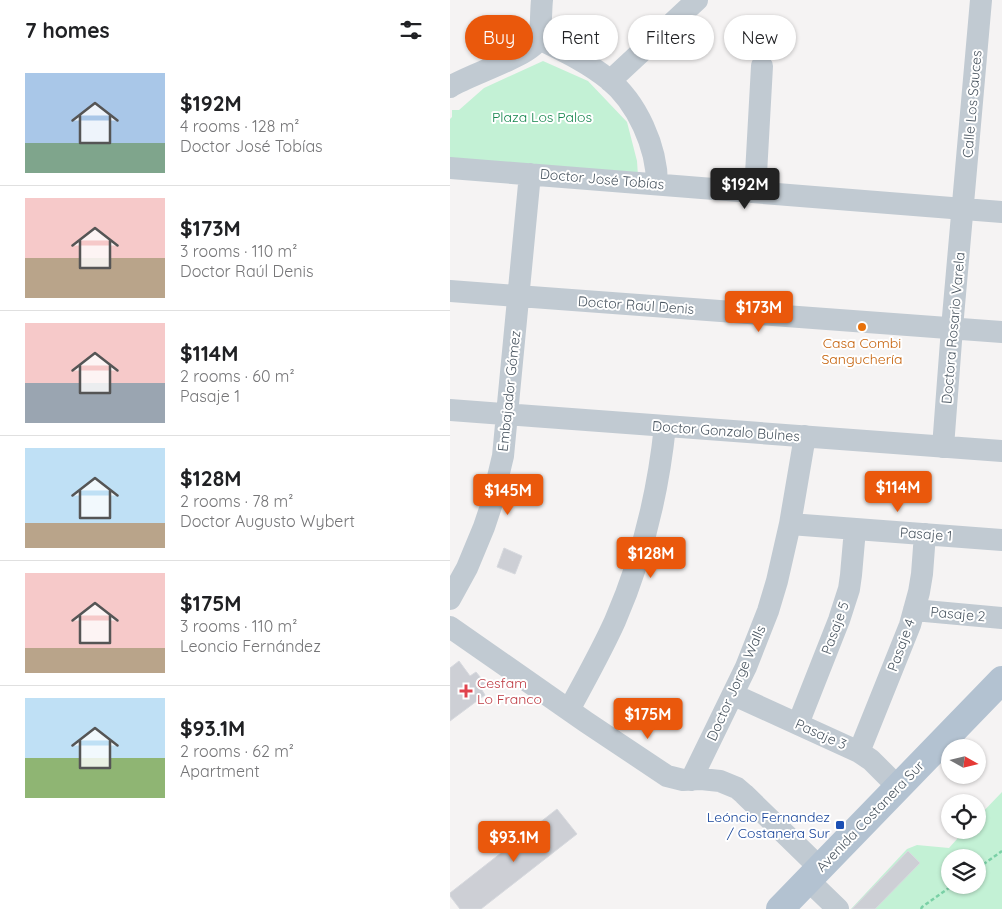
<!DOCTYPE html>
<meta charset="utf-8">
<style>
body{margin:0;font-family:Quicksand,sans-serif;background:#f6f6f6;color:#202124;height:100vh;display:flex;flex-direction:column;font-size:19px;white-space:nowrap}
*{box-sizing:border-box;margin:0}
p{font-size:16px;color:#757577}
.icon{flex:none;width:28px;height:28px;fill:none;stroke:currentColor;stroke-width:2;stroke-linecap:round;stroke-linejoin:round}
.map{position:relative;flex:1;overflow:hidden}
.panel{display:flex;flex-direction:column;background:#fff;width:450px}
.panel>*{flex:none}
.guide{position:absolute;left:15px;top:15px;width:461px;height:45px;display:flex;gap:10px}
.needle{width:32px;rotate:98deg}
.buttons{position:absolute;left:491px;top:739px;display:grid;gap:10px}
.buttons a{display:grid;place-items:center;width:45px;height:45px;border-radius:50%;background:#fff;box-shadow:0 1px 4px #0004;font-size:25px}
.price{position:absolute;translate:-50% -42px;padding:0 11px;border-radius:5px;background:#ea580c;color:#fff;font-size:16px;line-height:32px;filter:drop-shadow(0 1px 2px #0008)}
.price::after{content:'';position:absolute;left:50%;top:30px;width:15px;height:11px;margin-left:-8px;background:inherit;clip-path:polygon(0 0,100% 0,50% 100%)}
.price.selected{background:#222;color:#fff}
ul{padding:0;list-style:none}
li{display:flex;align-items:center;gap:15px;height:125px;padding:0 25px}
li+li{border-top:1px solid #e0e0e0}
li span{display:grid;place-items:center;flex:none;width:140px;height:100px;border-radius:0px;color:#555}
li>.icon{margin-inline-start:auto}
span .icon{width:60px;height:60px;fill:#fffc;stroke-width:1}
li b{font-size:21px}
h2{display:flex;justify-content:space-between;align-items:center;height:60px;padding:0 25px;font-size:21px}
.tag{padding:0 18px;border-radius:22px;background:#fff;box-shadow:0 1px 4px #0004;font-size:18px;line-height:45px}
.tag.selected{background:#ea580c;color:#fff}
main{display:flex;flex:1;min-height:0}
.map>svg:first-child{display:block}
.green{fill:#c3f1d5;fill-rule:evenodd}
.building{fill:#cdcfd5;stroke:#d7d9de}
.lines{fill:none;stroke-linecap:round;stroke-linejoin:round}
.path{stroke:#7ad0a6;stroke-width:2.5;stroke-dasharray:4 2.5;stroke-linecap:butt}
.minor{stroke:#c1cad2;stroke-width:22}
.major{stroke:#b3c2d1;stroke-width:28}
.food-dot{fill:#e8710a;stroke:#fff;stroke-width:2}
.health-dot{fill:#e0444e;stroke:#fff;stroke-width:2}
.transit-dot{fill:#1a4fb4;stroke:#fff;stroke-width:2}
.labels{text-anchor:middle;stroke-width:4;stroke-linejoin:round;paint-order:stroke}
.street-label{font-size:14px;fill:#4a5661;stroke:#fff}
.park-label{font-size:14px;fill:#17864f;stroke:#fff}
.food-label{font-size:14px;fill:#c56008;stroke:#fff}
.health-label{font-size:14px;fill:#be3a42;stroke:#fff;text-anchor:start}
.transit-label{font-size:14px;fill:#164399;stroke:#fff;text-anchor:end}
</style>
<main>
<section class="panel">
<h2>7 homes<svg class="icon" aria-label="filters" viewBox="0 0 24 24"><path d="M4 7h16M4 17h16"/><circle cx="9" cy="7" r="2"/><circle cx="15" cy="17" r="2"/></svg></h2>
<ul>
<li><span style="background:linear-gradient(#a9c7e8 70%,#7fa58c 0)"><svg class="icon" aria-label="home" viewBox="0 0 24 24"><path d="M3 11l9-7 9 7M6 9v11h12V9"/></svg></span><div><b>$192M</b><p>4 rooms · 128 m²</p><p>Doctor José Tobías</p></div></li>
<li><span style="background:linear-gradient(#f6c9c9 60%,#b9a48a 0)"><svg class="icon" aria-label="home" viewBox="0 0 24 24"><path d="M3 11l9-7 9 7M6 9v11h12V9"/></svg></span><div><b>$173M</b><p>3 rooms · 110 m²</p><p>Doctor Raúl Denis</p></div></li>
<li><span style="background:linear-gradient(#f6c9c9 60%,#9aa5b1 0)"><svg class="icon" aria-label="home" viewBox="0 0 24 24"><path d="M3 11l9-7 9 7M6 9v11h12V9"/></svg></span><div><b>$114M</b><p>2 rooms · 60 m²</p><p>Pasaje 1</p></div></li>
<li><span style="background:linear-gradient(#bfe0f5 75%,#b9a48a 0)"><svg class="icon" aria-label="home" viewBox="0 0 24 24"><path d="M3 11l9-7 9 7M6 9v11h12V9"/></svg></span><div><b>$128M</b><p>2 rooms · 78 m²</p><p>Doctor Augusto Wybert</p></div></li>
<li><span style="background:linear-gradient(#f6c9c9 75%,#b9a48a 0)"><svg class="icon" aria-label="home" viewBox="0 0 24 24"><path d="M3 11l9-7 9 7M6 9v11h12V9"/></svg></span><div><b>$175M</b><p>3 rooms · 110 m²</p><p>Leoncio Fernández</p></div></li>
<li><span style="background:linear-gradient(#bfe0f5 60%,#8fb573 0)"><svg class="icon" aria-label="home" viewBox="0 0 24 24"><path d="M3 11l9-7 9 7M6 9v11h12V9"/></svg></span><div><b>$93.1M</b><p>2 rooms · 62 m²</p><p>Apartment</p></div></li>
</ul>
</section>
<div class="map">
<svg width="552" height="909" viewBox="0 0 552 909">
<rect width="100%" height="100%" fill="#f5f3f3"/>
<!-- green -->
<path class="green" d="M93,61L138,81L177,122L187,161L188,176L0,160V119L2,117V110H9L34,88Z
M552,792V909H401L457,849L467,845L499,848L515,830H528V817ZM500,858H528V885H500Z"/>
<!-- building -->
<path class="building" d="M54,548L72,556L65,574L47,567Z
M9,661L20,676L26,672L35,683L30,687L35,695L0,721V668Z
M107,809L127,834L31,909H10L0,896V893Z
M458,851L470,863L425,909H402Z"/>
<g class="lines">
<!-- path -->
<path class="path" d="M528,868L552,851
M471,909L472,907L503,885"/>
<!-- minor -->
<path class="minor" d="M89,39C113,51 137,62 158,79C187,102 207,147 207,184
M160,81L247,0
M0,87C18,75 81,56 89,39C91,35 91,7 92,0
M0,168L552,212
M305,192L312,66
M0,291L552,332
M0,410L552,451
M493,447L502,328L531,0
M340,524L552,540
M0,599L17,568L34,527L41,506L53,456L80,174
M464,610L552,618
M0,627L136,722L217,776L233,780L251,779L270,781L287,788L294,794L370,868
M284,695L409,752L421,760L448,787
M119,710C135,680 151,652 165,621C192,559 208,494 215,426
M348,724L389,620L399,589L401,575L405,529
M409,752L460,625L469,592L472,574L475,534
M241,780L296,667L318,611L327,581L340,524L355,436
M358,880L388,909"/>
<!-- major -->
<path class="major" d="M330,909L552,680"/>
</g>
<!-- markers -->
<circle class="food-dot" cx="412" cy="327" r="5"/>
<path class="health-dot" d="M13.5 683.5h5v5h5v5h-5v5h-5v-5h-5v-5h5z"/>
<rect class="transit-dot" x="385" y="820" width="10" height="10" rx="2.5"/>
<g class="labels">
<!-- street labels -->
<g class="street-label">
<text transform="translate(522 104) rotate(-85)" y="5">Calle Los Sauces</text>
<text transform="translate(152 179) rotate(5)" y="5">Doctor José Tobías</text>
<text transform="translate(186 305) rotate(4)" y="5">Doctor Raúl Denis</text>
<text transform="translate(503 328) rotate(-85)" y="5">Doctora Rosario Varela</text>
<text transform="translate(59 391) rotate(-84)" y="5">Embajador Gómez</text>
<text transform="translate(276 431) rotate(4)" y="5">Doctor Gonzalo Bulnes</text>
<text transform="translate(476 534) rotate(4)" y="5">Pasaje 1</text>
<text transform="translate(508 614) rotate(5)" y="5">Pasaje 2</text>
<text transform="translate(385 628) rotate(-70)" y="5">Pasaje 5</text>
<text transform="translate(451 645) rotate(-70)" y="5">Pasaje 4</text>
<text transform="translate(286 683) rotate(-66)" y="5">Doctor Jorge Walls</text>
<text transform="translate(371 734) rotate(24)" y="5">Pasaje 3</text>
<text transform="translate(420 816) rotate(-46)" y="5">Avenida Costanera Sur</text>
</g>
<!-- park labels -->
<g class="park-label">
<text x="92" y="122">Plaza Los Palos</text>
</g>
<!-- food labels -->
<g class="food-label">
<text x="412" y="348">Casa Combi<tspan x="412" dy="16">Sanguchería</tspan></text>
</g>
<!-- health labels -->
<g class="health-label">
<text x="27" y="688">Cesfam<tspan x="27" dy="16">Lo Franco</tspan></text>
</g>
<!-- transit labels -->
<g class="transit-label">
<text x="380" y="822">Leóncio Fernandez<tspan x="380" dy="16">/ Costanera Sur</tspan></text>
</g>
</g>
</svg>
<div class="buttons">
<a><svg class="needle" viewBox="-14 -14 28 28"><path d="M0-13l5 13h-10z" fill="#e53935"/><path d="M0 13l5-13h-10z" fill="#757577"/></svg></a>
<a><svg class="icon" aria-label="locate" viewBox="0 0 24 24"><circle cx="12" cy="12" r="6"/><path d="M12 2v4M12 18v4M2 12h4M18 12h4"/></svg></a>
<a><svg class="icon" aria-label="layers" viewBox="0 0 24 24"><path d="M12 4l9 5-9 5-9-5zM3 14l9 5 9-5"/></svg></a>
</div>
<b class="price selected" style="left:295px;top:210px">$192M</b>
<b class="price" style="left:309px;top:333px">$173M</b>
<b class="price" style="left:448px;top:513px">$114M</b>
<b class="price" style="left:58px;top:516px">$145M</b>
<b class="price" style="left:201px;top:579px">$128M</b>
<b class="price" style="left:198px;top:740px">$175M</b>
<b class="price" style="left:64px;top:863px">$93.1M</b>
<div class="guide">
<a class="tag selected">Buy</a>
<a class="tag">Rent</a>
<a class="tag">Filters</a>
<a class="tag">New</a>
</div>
</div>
</main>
